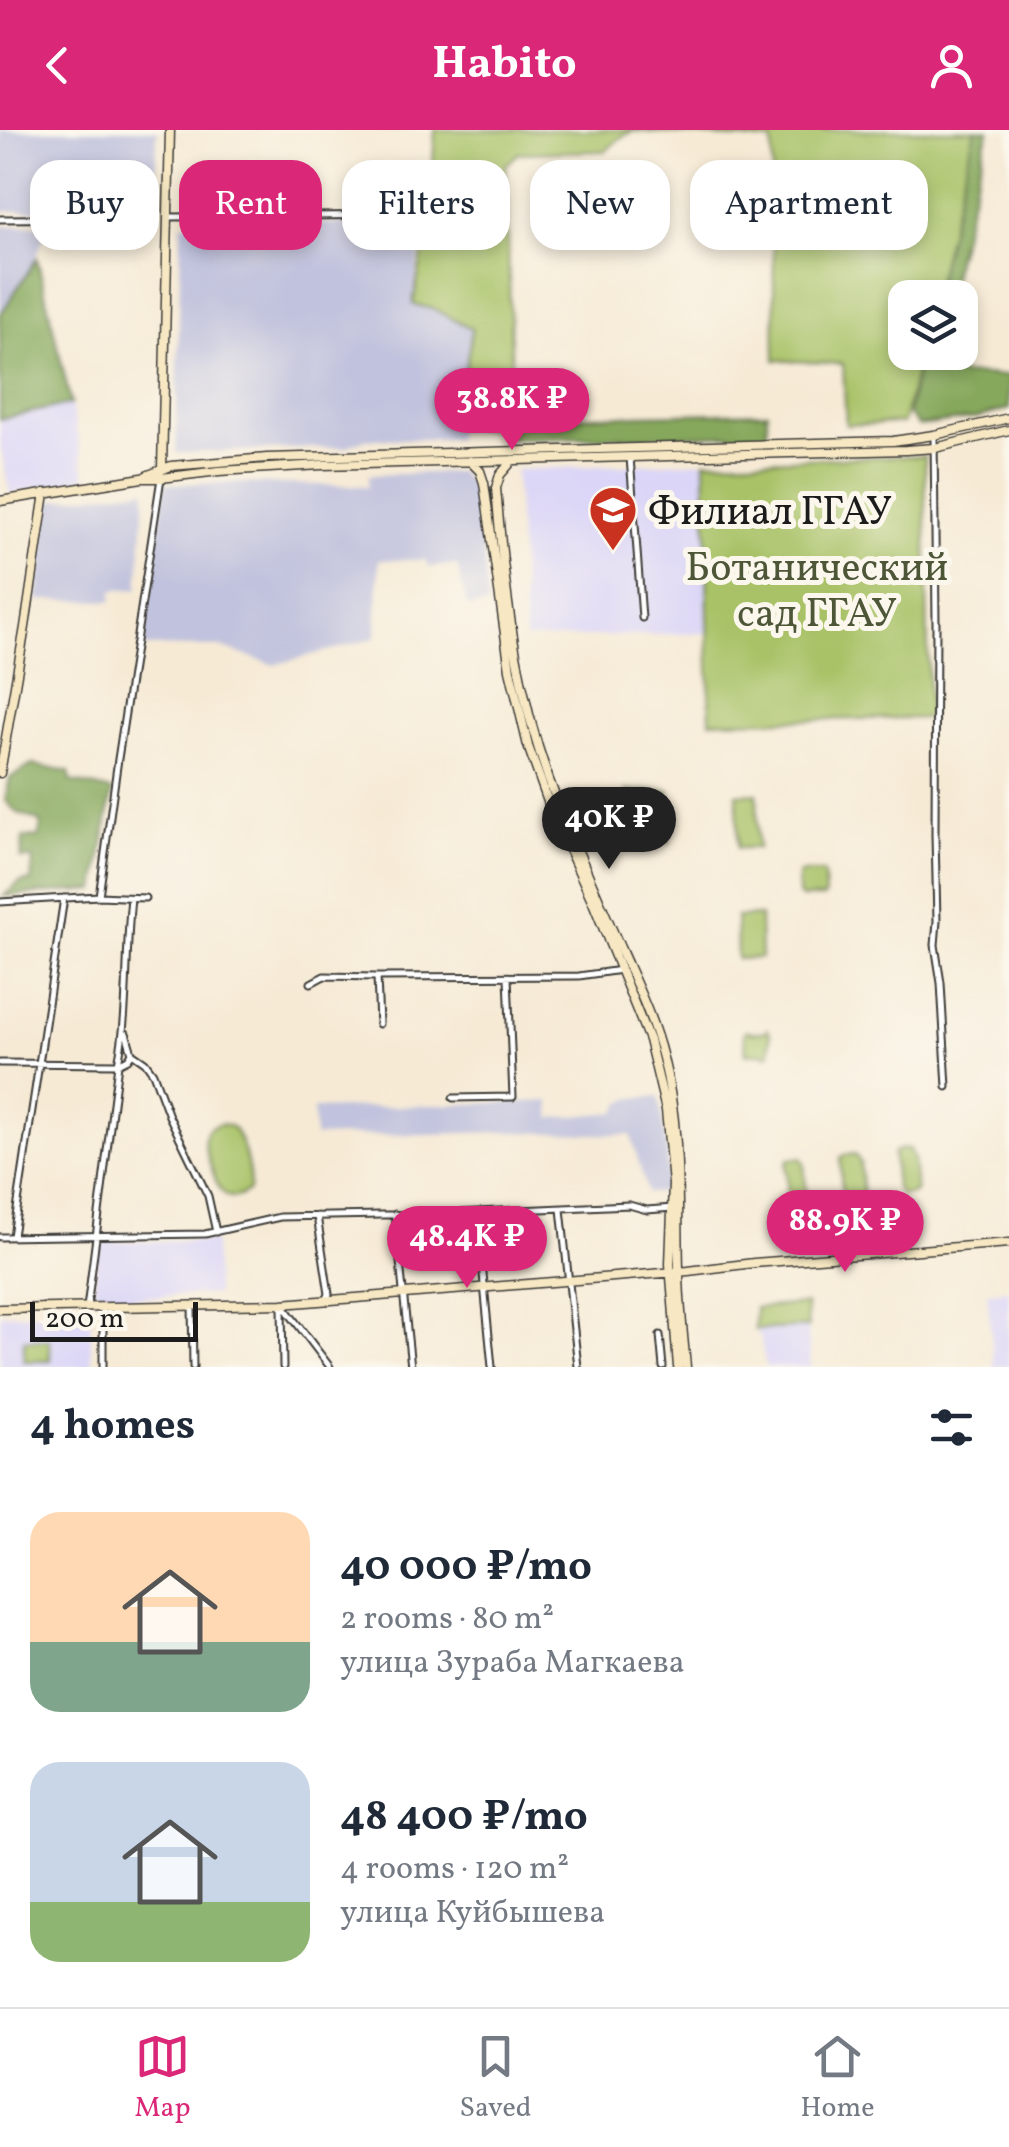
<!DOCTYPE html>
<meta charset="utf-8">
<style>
body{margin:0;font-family:Vollkorn,serif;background:#f2f2f3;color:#1f2937;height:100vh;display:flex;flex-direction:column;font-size:38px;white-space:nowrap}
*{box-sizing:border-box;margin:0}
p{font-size:32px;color:#747a83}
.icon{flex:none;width:55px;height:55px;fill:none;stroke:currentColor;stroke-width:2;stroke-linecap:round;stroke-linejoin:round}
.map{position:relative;height:1237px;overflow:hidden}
.details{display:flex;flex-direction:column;background:#fff;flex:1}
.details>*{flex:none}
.guide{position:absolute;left:30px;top:30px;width:950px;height:90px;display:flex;gap:20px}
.controls{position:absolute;left:888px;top:150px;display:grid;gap:20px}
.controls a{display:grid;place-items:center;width:90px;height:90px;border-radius:20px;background:#fff;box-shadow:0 5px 15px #0003;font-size:50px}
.scale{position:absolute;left:30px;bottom:25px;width:168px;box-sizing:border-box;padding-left:10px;border:5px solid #1c1c1c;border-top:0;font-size:28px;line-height:35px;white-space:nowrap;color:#1c1c1c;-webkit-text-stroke:8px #fbf7ec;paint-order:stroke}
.price{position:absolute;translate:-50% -85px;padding:0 22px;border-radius:35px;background:#db2777;color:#fff;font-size:32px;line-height:65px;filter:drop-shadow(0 2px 5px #0008)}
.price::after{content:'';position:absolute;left:50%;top:60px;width:30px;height:22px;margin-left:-15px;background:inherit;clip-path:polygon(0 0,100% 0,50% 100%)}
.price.active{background:#222;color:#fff}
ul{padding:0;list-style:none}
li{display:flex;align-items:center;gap:30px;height:250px;padding:0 30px}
li span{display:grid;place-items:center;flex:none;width:280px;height:200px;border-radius:30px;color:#555}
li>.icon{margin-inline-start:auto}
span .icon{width:120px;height:120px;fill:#fffc;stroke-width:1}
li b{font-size:42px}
h2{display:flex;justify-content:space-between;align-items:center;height:120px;padding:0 30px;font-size:42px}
.pill{padding:0 35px;border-radius:30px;background:#fff;box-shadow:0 5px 15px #0003;font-size:35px;line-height:90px}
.pill.active{background:#db2777;color:#fff}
header{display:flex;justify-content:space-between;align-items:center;height:130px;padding:0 30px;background:#db2777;color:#fff;font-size:45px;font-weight:700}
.dock{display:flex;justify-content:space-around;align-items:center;height:140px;border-top:2px solid #e0e1e3;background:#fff;font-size:28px;color:#747a83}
.dock a{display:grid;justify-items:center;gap:5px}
.dock .active{color:#db2777}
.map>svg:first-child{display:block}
.built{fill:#dbd6f7}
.industrial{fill:#c1c2dd}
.green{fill:#a9c268;stroke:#626f42;stroke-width:2.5}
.forest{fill:#86a85c;stroke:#51623c;stroke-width:2.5}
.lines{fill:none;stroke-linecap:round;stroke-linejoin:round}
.street-casing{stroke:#3d3b38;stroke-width:9}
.secondary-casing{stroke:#3d3b38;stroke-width:11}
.street{stroke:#fff;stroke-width:5}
.secondary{stroke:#f7e8c3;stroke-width:8}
.labels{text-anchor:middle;stroke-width:10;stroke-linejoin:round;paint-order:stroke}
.poi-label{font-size:40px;fill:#1c1c1c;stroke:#fbf7ec;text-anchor:start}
.park-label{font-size:40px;fill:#4d5637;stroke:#fbf7ec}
</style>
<header><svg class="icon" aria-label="back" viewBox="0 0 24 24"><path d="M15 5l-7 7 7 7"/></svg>Habito<svg class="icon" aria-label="person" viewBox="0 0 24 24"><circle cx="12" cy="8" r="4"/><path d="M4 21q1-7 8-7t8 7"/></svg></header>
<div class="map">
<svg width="1009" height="1237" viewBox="0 0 1009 1237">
<rect width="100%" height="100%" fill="#fbf7ec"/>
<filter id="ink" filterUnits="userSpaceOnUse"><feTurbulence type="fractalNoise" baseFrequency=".01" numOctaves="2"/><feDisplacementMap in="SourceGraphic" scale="20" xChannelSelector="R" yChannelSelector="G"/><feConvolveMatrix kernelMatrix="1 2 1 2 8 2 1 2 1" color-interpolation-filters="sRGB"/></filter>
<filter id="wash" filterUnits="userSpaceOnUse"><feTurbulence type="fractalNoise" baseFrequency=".0048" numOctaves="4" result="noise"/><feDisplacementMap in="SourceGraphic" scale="40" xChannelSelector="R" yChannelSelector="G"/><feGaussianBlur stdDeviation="2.25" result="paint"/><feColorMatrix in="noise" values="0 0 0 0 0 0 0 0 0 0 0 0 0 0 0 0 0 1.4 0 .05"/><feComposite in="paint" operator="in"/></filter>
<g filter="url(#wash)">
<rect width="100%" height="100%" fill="#f6ead5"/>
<!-- built -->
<path class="built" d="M71,274L86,348L10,364L0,315V289Z
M705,331L709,503L525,509L515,340Z
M214,1111L216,1164L94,1169L97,1115L100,1112Z
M1009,1160V1237H994L987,1162Z
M806,1174L811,1237H766L760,1206L755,1200V1178Z
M90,1182L92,1237H0V1184Z"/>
<!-- industrial -->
<path class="industrial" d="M0,0H157L155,80L0,81Z
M423,93L413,174L433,179L472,199L456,309H366L346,317L176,323L181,94Z
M49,95L34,131L37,128L71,274L0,289V96Z
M459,342L477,362L488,475L467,477L457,435L428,437L426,430H379L376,508L274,535L220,517H143L165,354L235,353L368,356L369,345Z
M146,359L138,459L113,460L112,471L37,470L48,371Z
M659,967L667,1025V1062L647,1063L631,1005L507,1002L314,1007L313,979L550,971L552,988L616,982L622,972L632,968Z"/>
<!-- green -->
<path class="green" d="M435,0H976L934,167L905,168V222L920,223L903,293L846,295L843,234L775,230L772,11L634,1L621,7L606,21L519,23L506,35L513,286L509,288L510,298H456L472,199L433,179L413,174L430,84Z
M925,326L929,588L710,591L705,331Z
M627,661H669V712L628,713Z
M757,663L758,718H738L737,664Z
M800,743H822L824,745L825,765L823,768H801L798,765V746Z
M760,786L761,828L737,829L736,787Z
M767,899L770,903V923L766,925L763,923L746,924L744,902L748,900L750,902H765Z
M222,994C230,996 231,995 236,1002C244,1015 252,1046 249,1060C222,1081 216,1051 209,1031C207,1023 203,1015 205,1007C207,997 213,995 222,994Z
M909,1019L913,1029L916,1060L912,1064L901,1065L896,1059L893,1024L897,1020Z
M855,1024L860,1032L863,1066L860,1069L845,1070L842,1066L840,1029L844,1025Z
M801,1028L804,1032L807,1073L792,1075L788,1070L786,1034L789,1029Z
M806,1174L808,1197L755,1200V1178Z
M24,1210H50V1231H24Z"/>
<!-- forest -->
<path class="forest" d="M975,0H989L953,142L949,167H933Z
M37,128L71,274L0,289V185Z
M920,223H940L939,229L952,244L1009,246V279L977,288L918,296L908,284Z
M767,282V304L510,309L509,288Z
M32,635L69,642L71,651L112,661L96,760L4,766L20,752L31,751L33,729H21L23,708L39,707L41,692L16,682L5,670L10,648Z"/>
</g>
<g filter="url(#ink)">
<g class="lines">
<!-- street casing -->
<g class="street-casing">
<path id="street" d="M168,87L419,85
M0,89L129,88
M934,306L936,493L935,705L937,791L935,815L941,853L947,957
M630,327L642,488
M99,766L118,629L161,348
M0,772L99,766L145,768
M311,853L324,846L376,847
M379,894L377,847L579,846L621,840
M126,903L132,923L145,932L153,943L169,986L208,1066L216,1102
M0,933L118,934L128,929L132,923
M453,968L513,967L508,847
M561,1079L578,1237
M477,1082L492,1237
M395,1084L411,1237
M317,1086L329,1164L326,1171
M13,1106L64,768
M0,1107L205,1104L280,1087L432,1084L629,1075L647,1080L673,1078
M282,1174L330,1237
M192,1175L193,1237
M282,1177L283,1237
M87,1178L118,934C129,880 125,823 131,768
M103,1178V1237
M660,1205L663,1237"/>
</g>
<!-- secondary casing -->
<g class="secondary-casing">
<path id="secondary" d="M513,330L500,345L496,358C505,467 517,574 559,676C579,725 601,774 622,822C637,856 654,891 663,928C681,998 677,1068 679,1139C679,1172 683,1204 686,1237
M470,331L480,341L484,353L510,540L528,616L551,680L592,770L649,910L666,980L673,1054L670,1134L678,1237
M162,339L170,0
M146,346L171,336L267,328L893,311L934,305L1009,288
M0,371L142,348H161L219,341L322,335L906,320L935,318L1009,300
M0,643L25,497L45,363
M0,1179L282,1174L688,1141L754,1133L1009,1113"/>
</g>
<!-- street -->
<use href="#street" class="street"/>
<!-- secondary -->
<use href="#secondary" class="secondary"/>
</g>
</g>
<!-- icons -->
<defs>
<g id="university-pin" transform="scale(2.5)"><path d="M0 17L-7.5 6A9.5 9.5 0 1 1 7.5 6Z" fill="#c8321e" stroke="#fbf7ec"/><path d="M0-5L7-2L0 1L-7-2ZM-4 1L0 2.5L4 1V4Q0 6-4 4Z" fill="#fff"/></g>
</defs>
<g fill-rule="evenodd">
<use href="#university-pin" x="613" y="380"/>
</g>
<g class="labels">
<!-- poi labels -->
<g class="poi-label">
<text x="648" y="394">Филиал ГГАУ</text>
</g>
<!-- park labels -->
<g class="park-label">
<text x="817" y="450">Ботанический<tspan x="817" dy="46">сад ГГАУ</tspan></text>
</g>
</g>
</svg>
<div class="controls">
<a><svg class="icon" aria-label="layers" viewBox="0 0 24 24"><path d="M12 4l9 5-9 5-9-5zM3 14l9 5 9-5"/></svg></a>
</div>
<div class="scale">200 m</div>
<b class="price" style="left:512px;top:323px">38.8K ₽</b>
<b class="price active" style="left:609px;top:742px">40K ₽</b>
<b class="price" style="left:845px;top:1145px">88.9K ₽</b>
<b class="price" style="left:467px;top:1161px">48.4K ₽</b>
<div class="guide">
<a class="pill">Buy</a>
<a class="pill active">Rent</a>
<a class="pill">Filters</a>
<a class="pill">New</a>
<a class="pill">Apartment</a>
</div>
</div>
<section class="details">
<h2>4 homes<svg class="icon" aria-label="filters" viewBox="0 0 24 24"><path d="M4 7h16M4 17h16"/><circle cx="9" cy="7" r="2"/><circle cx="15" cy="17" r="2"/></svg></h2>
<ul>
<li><span style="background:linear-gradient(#ffd9b3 65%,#7fa58c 0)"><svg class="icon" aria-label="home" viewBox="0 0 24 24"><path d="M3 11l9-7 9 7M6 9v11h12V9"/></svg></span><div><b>40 000 ₽/mo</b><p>2 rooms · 80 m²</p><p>улица Зураба Магкаева</p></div></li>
<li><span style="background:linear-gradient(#c9d6e8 70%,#8fb573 0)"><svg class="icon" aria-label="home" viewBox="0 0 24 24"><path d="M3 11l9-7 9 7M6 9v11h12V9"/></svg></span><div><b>48 400 ₽/mo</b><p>4 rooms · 120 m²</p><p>улица Куйбышева</p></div></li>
</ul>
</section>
<nav class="dock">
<a class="active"><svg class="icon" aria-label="map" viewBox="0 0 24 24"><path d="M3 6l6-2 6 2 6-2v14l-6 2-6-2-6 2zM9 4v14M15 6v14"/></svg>Map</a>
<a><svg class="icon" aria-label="saved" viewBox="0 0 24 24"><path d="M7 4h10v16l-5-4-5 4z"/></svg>Saved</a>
<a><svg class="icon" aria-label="home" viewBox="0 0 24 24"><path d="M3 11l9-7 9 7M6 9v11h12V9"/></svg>Home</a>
</nav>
